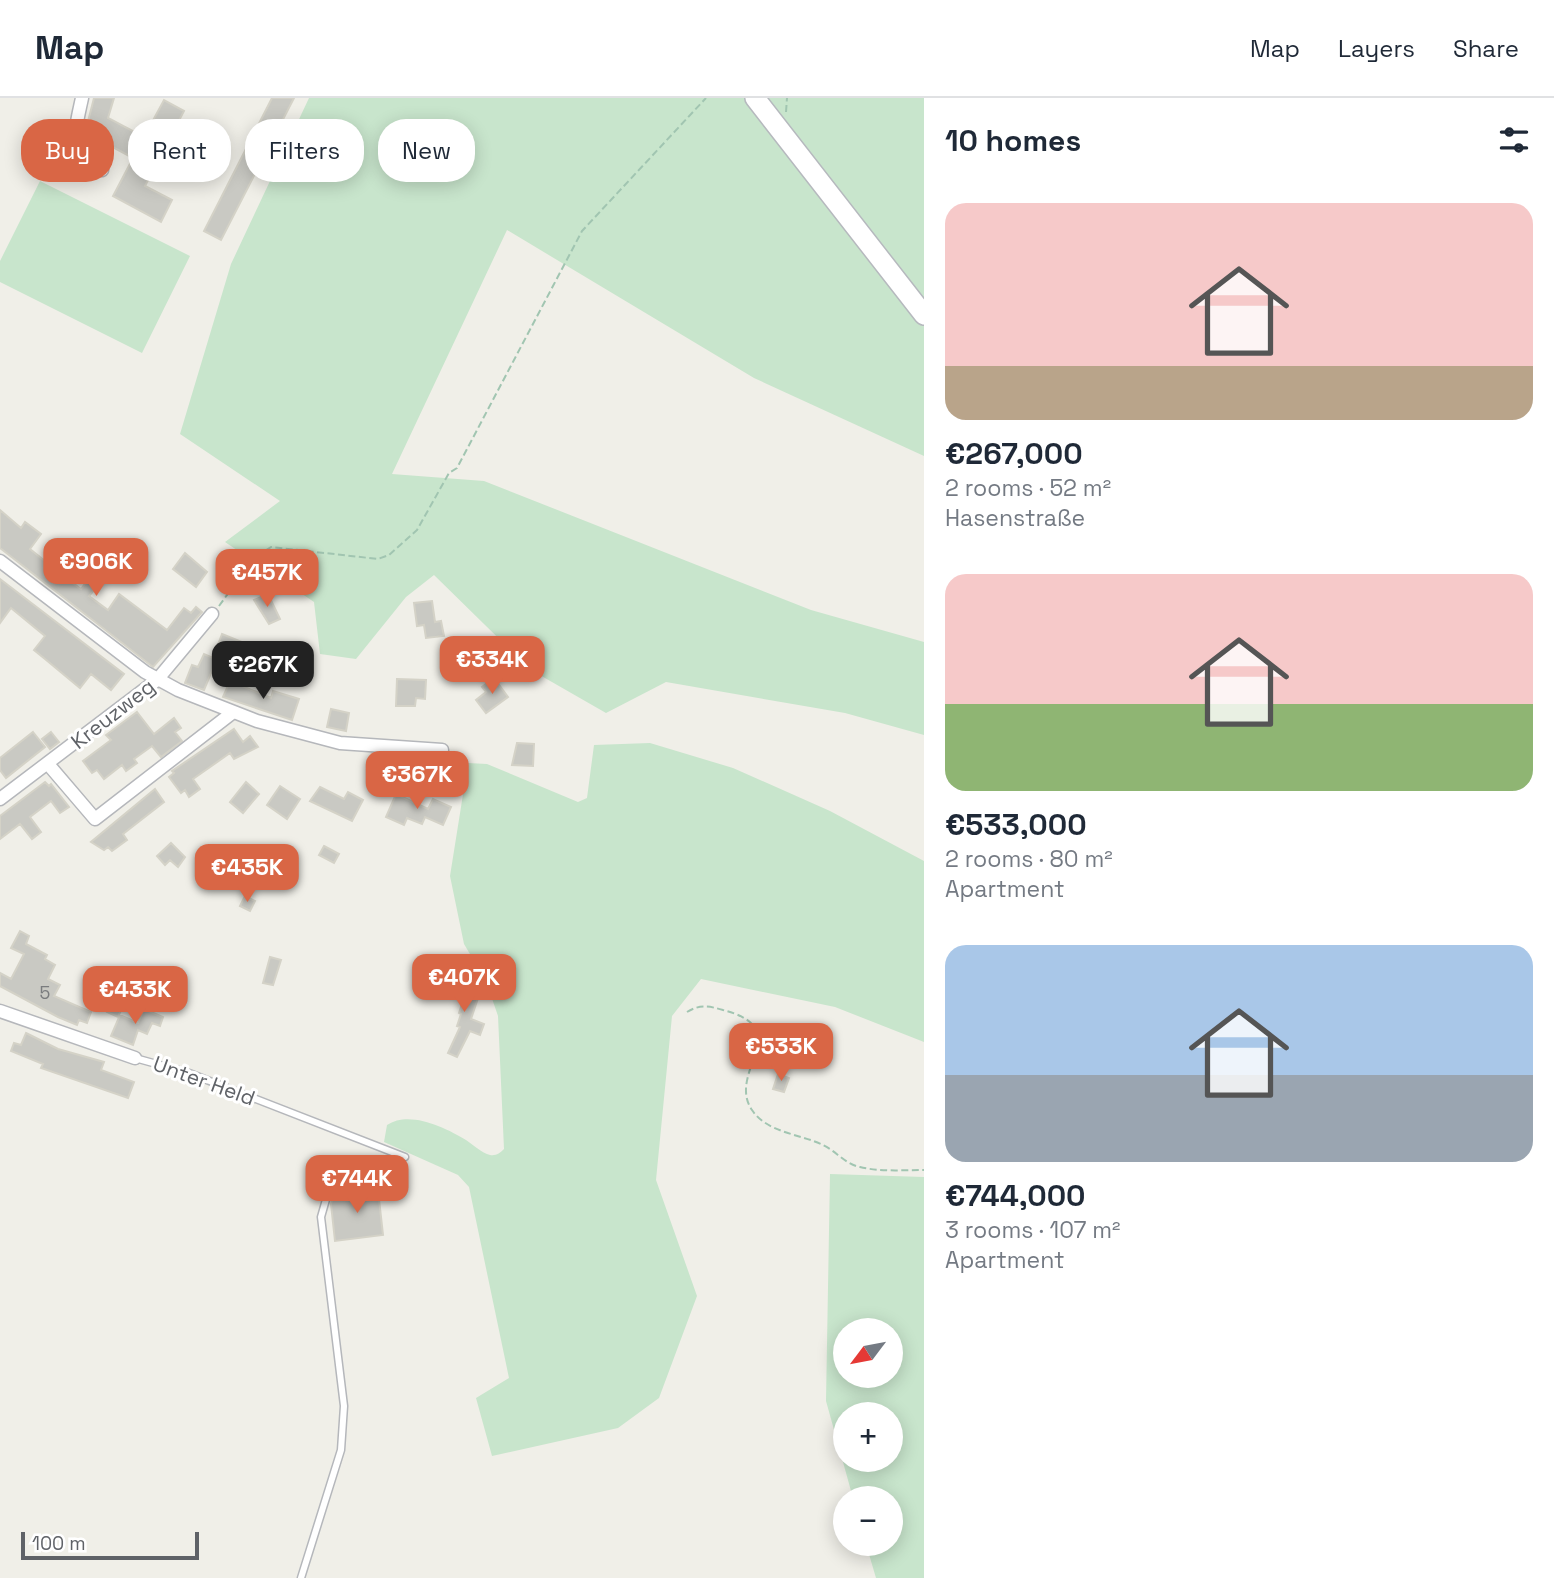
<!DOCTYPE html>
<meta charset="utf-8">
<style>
body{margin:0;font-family:"Space Grotesk",sans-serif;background:#f2f2f3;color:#1f2937;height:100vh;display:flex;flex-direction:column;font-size:26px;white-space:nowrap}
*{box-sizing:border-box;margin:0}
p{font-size:23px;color:#747a83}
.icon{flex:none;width:38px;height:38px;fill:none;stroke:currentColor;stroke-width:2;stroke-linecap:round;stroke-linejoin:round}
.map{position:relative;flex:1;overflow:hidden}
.details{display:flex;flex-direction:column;background:#fff;width:630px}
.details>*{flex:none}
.banner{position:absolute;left:21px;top:21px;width:665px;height:63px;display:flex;gap:14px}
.needle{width:46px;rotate:238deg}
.controls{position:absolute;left:833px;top:1220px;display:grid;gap:14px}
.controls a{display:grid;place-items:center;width:70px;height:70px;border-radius:50%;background:#fff;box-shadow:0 4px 18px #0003;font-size:35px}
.scale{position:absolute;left:21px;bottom:18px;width:178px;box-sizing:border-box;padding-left:7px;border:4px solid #5f6267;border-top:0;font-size:19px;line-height:24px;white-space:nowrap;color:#5f6267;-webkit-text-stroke:5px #fff;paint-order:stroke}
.price{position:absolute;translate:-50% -60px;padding:0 16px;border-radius:14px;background:#d96645;color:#fff;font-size:23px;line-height:46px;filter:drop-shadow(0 2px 4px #0008)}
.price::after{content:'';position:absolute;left:50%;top:42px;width:21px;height:16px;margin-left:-10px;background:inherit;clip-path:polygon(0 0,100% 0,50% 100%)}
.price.on{background:#222;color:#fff}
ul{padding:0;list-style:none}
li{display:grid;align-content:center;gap:14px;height:371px;padding:0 21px}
li span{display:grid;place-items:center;height:217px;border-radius:21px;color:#555}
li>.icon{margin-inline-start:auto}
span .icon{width:126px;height:126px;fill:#fffc;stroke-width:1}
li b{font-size:30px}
h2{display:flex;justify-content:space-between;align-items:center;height:84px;padding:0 21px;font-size:30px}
.chip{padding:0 24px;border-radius:28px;background:#fff;box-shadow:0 4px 18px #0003;font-size:24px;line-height:63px}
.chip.on{background:#d96645;color:#fff}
header{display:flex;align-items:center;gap:42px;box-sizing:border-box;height:98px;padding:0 35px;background:#fff;border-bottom:2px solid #e0e1e3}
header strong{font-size:33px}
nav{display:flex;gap:38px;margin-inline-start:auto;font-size:24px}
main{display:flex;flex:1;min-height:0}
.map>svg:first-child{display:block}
.green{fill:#c8e5cc;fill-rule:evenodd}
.building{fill:#c9c9c3;stroke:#d4d2c7;stroke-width:2}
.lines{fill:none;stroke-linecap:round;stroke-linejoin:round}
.lane-casing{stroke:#b5b7bb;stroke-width:9}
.street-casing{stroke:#b5b7bb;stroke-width:15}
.secondary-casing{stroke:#b6b9be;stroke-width:22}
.path{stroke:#a1c5b1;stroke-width:2;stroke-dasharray:7 3.5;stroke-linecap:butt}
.lane{stroke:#fff;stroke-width:6}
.street{stroke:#fff;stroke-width:12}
.secondary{stroke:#fff;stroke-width:19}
.labels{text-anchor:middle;stroke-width:6;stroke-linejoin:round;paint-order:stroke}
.number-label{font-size:18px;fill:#7a7c7e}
.street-label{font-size:21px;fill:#5f6267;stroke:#fff}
</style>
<header>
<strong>Map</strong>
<nav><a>Map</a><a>Layers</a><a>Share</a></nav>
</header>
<main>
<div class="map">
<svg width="924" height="1480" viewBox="0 0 924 1480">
<rect width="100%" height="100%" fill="#f0efe8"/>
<!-- green -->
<path class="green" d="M309,0H924V358L754,280L507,132L392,376L484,383L811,512L924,544V637L845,615L666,584L606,615L531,572L434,477L406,499L356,561L320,556L314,504L225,444L280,403L180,336L231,166Z
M40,83L190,158L142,255L0,184V163Z
M650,645L733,670L830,713L924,763V944L835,909L701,881L672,918L656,1082L697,1198L659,1300L618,1330L492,1358L476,1300L509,1280L469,1089L458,1077L384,1044L387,1027C409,1012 445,1029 466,1042C472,1046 482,1055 490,1057C496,1058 500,1055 504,1051L498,918L486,883L464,846L450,778L468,665L487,666L578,704L587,700L594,647Z
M830,1076L924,1079V1480H876L866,1446H891V1400H853L826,1303ZM845,1232H891V1278H845ZM845,1316H891V1362H845Z"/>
<!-- building -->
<path class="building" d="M94,0H114L108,20L144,39L164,2L184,13L145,88L172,102L161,124L113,98L133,60L109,47L111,43L85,35Z
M272,0H294L221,142L204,133Z
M0,412L21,430L25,424L41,436L30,451L50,467L59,471L68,459L75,465L65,479L81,491L87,483L96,490L89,498L108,512L119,496L167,532L184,510L191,515L196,509L202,514L153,569L0,450Z
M185,455L207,474L196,489L173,471Z
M0,481L124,576L111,592L91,576L80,590L45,561L34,552L45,538L11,510L0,525Z
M268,496L280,521L269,526L254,502Z
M432,503L435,524L441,523L444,538L426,540L424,527L417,528L414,505Z
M222,536L242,544L231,574L214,568L204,592L185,585L192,567L198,569L204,556L213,560Z
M494,580L508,599L486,615L476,602L486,594L482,589Z
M397,581L426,582L425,601L416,600L415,608H396Z
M230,583L271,600L273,593L299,601L292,622L223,599Z
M331,611L349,615L346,633L327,629Z
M137,614L154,636L174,620L181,630L175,634L182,643L161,659L152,648L134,661L137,665L126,673L122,667L104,681L97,672L92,675L83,663L111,642L106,637Z
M234,631L243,644L250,638L258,649L234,661L230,655L193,681L200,691L189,699L185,692L181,695L169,679L174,675L172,673Z
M33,634L45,649L6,680L0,672V660Z
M51,634L59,644L50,651L42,641Z
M517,645L534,646L533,668L512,667Z
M45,684L49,688L51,686L69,709L60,715L51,703L30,719L41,734L32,741L20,726L0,741V718Z
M246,684L259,696L243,715L230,704Z
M280,688L300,701L287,721L267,707Z
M320,689L344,701L348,694L363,702L352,723L310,703Z
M155,691L164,704L123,736L127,742L112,753L108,749L104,752L91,744Z
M396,696L428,711L433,701L451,709L443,727L425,719L422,726L407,720L404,727L386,719Z
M171,745L185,759L178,769L170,762L165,767L157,758Z
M324,748L339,756L334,765L319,757Z
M245,798L255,803L250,813L240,808Z
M20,833L29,838L26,846L47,857L45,861L55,867L48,881L60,887L54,898L91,914L87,925L79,922L77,927L58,919L0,888V875L11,881L24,856L11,850Z
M270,859L281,862L273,887L263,885Z
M444,881L480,894L471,921L484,926L480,937L470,933L457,959L448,955L460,929L457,928L461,916L459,915L464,900L441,892Z
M111,903L123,908L118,919L107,914Z
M144,911L163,919L160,928L152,925L147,936L138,932L133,947L111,938L120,917L138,925Z
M26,935L58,951L104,964L101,972L134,984L128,1000L41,970L43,966L11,953L14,945L21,947Z
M778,976L789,980L784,994L773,991Z
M378,1092L383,1137L335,1143L331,1106L333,1097Z"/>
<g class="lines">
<!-- lane casing -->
<g class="lane-casing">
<path id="lane" d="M135,960L189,975L405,1059
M301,1480L341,1352L344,1308L321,1119L329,1091L344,1073"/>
</g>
<!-- street casing -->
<g class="street-casing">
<path id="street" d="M82,0C75,33 67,53 102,72
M0,463L145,574L178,592L257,623L340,645L442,652
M48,666L95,721L232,615
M0,701L157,582L212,516
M0,913L135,960"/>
</g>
<!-- secondary casing -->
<g class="secondary-casing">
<path id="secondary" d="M755,0L924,217"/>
</g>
<!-- path -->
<path class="path" d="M786,14L787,0
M219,508L253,461L271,449L378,461L389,457L417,432L449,375L457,370L582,133L706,0
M687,914C700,906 709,908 723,912C797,931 726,974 752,1012C767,1035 801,1036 823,1047C836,1053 845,1066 860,1069C880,1074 903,1072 924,1072"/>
<!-- lane -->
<use href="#lane" class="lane"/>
<!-- street -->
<use href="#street" class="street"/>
<!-- secondary -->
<use href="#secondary" class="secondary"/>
</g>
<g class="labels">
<!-- number labels -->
<g class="number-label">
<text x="45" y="901">5</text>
</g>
<!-- street labels -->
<g class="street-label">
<text transform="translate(113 616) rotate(-38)" y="7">Kreuzweg</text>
<text transform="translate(204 983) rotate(20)" y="7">Unter Held</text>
</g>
</g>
</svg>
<div class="controls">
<a><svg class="needle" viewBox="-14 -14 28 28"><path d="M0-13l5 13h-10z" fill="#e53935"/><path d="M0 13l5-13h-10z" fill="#747a83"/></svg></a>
<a>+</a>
<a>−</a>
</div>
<div class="scale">100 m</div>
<b class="price" style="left:96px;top:500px">€906K</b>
<b class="price" style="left:267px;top:511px">€457K</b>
<b class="price" style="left:492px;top:598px">€334K</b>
<b class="price on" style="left:263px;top:603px">€267K</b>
<b class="price" style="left:417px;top:713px">€367K</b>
<b class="price" style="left:247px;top:806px">€435K</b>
<b class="price" style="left:464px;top:916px">€407K</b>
<b class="price" style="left:135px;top:928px">€433K</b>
<b class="price" style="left:781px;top:985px">€533K</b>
<b class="price" style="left:357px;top:1117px">€744K</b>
<div class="banner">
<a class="chip on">Buy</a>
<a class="chip">Rent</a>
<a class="chip">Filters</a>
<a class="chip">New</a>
</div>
</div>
<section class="details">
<h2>10 homes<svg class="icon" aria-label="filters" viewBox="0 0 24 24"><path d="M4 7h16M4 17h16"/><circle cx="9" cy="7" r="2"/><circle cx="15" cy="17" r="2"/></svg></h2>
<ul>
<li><span style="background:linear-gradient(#f6c9c9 75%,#b9a48a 0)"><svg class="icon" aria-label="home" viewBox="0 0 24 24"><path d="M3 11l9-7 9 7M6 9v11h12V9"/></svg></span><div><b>€267,000</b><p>2 rooms · 52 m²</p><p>Hasenstraße</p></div></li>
<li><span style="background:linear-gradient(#f6c9c9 60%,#8fb573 0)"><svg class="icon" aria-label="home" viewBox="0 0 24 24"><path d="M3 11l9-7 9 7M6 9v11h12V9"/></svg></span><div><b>€533,000</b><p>2 rooms · 80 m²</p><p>Apartment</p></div></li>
<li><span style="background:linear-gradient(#a9c7e8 60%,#9aa5b1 0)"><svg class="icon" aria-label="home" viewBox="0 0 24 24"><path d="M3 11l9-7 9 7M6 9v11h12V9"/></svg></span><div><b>€744,000</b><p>3 rooms · 107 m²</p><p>Apartment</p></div></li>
</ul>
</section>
</main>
